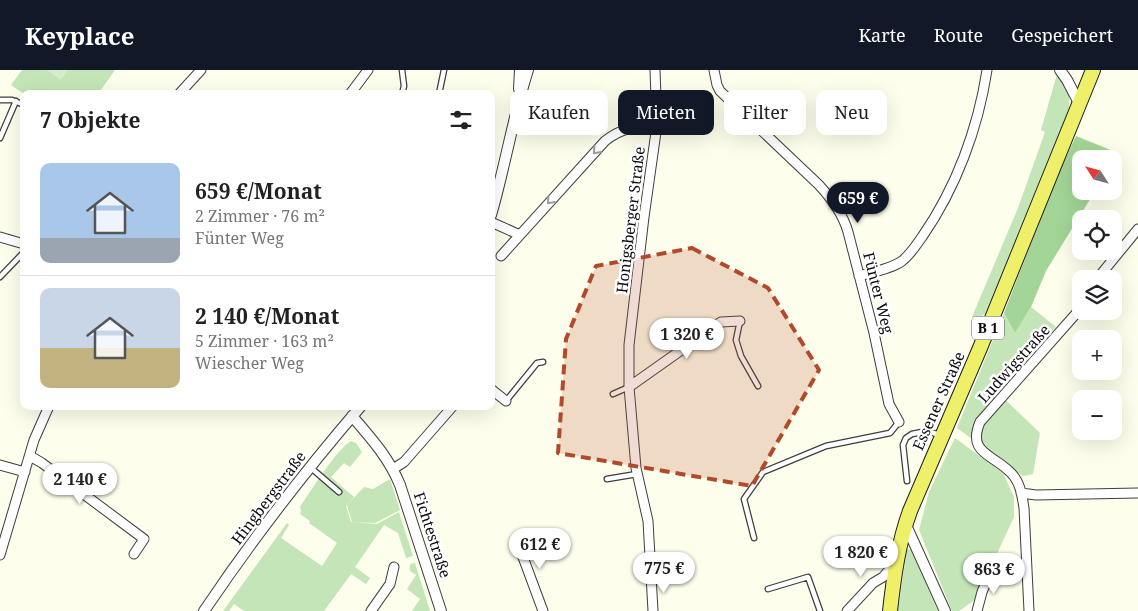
<!DOCTYPE html>
<html lang="de">
<meta charset="utf-8">
<style>
body{margin:0;font-family:"Noto Serif",serif;background:#f2f2f2;color:#202124;height:100vh;display:flex;flex-direction:column;font-size:19px;white-space:nowrap}
*{box-sizing:border-box;margin:0}
p{font-size:16px;color:#757577}
.icon{flex:none;width:28px;height:28px;fill:none;stroke:currentColor;stroke-width:2;stroke-linecap:round;stroke-linejoin:round}
.map{position:relative;flex:1;overflow:hidden}
.sheet{position:absolute;left:20px;top:20px;width:475px;height:320px;display:flex;flex-direction:column;background:#fff;border-radius:10px;box-shadow:0 5px 20px #0002}
.sheet>*{flex:none}
.hud{position:absolute;left:510px;top:20px;width:475px;height:45px;display:flex;gap:10px}
.needle{width:32px;rotate:306deg}
.tools{position:absolute;left:1072px;top:80px;display:grid;gap:10px}
.tools a{display:grid;place-items:center;width:50px;height:50px;border-radius:10px;background:#fff;box-shadow:0 5px 20px #0002;font-size:25px}
.price{position:absolute;translate:-50% -42px;padding:0 11px;border-radius:18px;background:#fff;color:#222;font-size:16px;line-height:32px;filter:drop-shadow(0 1px 2px #0008)}
.price::after{content:'';position:absolute;left:50%;top:30px;width:15px;height:11px;margin-left:-8px;background:inherit;clip-path:polygon(0 0,100% 0,50% 100%)}
.price.on{background:#111827;color:#fff}
ul{padding:0;list-style:none}
li{display:flex;align-items:center;gap:15px;height:125px;padding:0 20px}
li+li{border-top:1px solid #e0e0e0}
li span{display:grid;place-items:center;flex:none;width:140px;height:100px;border-radius:10px;color:#555}
li>.icon{margin-inline-start:auto}
span .icon{width:60px;height:60px;fill:#fffc;stroke-width:1}
li b{font-size:21px}
h2{display:flex;justify-content:space-between;align-items:center;height:60px;padding:0 20px;font-size:21px}
.pill{padding:0 18px;border-radius:10px;background:#fff;box-shadow:0 5px 20px #0002;font-size:18px;line-height:45px}
.pill.on{background:#111827;color:#fff}
header{display:flex;align-items:center;gap:30px;box-sizing:border-box;height:70px;padding:0 25px;background:#111827;color:#fff}
header strong{font-size:24px}
nav{display:flex;gap:28px;margin-inline-start:auto;font-size:18px}
.map>svg:first-child{display:block}
.green{fill:#c3e5b7}
.forest{fill:#a3d597}
.pitch{fill:#d7edc8}
.lines{fill:none;stroke-linecap:round;stroke-linejoin:round}
.service-casing{stroke:#3e3e3e;stroke-width:7}
.minor-casing{stroke:#3e3e3e;stroke-width:11}
.tertiary-casing{stroke:#3e3e3e;stroke-width:12}
.primary-casing{stroke:#1c1c1c;stroke-width:16}
.service{stroke:#fff;stroke-width:4.5}
.minor{stroke:#fff;stroke-width:9}
.tertiary{stroke:#fff;stroke-width:10}
.primary{stroke:#edf068;stroke-width:14}
.oneway{stroke:#9d9d9d}
.marked{fill:#b2492c;fill-opacity:0.2;stroke:#b2492c;stroke-width:4;stroke-dasharray:10 6;stroke-linejoin:round}
.labels{text-anchor:middle;stroke-width:5;stroke-linejoin:round;paint-order:stroke}
.shield{fill:#fff;stroke:#545454;stroke-width:1}
.shield-label{font-size:14px;font-weight:bold;fill:#0b0b0b}
.street-label{font-size:15px;fill:#0b0b0b;stroke:#fff}
</style>
<header>
<strong>Keyplace</strong>
<nav><a>Karte</a><a>Route</a><a>Gespeichert</a></nav>
</header>
<div class="map">
<svg width="1138" height="541" viewBox="0 0 1138 541">
<rect width="100%" height="100%" fill="#fdfeeb"/>
<!-- green -->
<path class="green" d="M22,0H115L98,24H24L11,15Z
M1057,4C1067,14 1071,24 1069,38L985,244L976,249L972,247L1018,138L1045,62L1041,60Z
M1031,237L1056,257L994,319L1040,363L1033,404L1023,406L957,358L1004,243L1015,263Z
M955,368L1003,403L1014,427V447L976,529L959,541H952L919,460L929,422Z
M351,371L356,373L362,382L350,397L344,393L331,407L354,427L346,436L351,452L377,454L399,442L413,486L406,488L398,463L384,455L355,497L370,508L366,514L351,504L324,541H244L234,534L229,541H223L287,453L289,455L281,468L322,496L337,473L309,453L310,451L300,444L301,441L300,437C310,422 337,379 351,371Z
M390,409L400,440L375,453L352,452L347,435L364,417L373,419Z
M907,479L911,480L938,541H898Z
M415,493L430,541H412L420,529L407,519L416,505L410,501V494Z"/>
<!-- forest -->
<path class="forest" d="M1076,66L1118,83L1114,90L1081,89V121H1095L1046,201L1031,237L1015,263L1004,243L1058,104Z"/>
<!-- pitch -->
<path class="pitch" d="M47,0H68L61,10Z"/>
<g class="lines">
<!-- service casing -->
<g class="service-casing">
<path id="service" d="M402,0L404,16L402,24
M439,24L444,0
M0,30H12L24,35
M0,68L16,31
M0,207L24,182
M740,251L736,270L741,286L758,316
M613,324L629,317
M506,331L537,293L543,292
M310,397L339,422
M607,409L637,404
M907,411L903,375L906,368L912,364L927,361L940,365
M754,468L744,429L763,402L826,376L890,363L899,352
M981,487L991,501
M768,519L808,507L820,541"/>
</g>
<!-- minor casing -->
<g class="minor-casing">
<path id="minor" d="M714,0L717,15L720,21L819,115C831,128 843,144 848,162L874,263L889,334L899,352
M179,24L201,0
M350,24L368,0
M491,152L520,165
M0,167L24,174
M501,186L605,71C621,58 637,56 657,55
M859,206C873,202 891,199 902,191C911,184 916,175 922,167C956,118 978,59 987,0
M1097,209L1138,159
M629,317L721,252L740,251
M491,319L506,331
M30,386L42,393L144,469L134,484
M0,395L25,402
M393,399L404,392L453,336
M1021,423L1036,425L1138,423
M517,471L543,541
M0,485L34,370L49,336
M371,541L390,514L394,497
M653,541L648,451L636,398L629,317V275L644,147L657,55L655,0
M847,541L873,513L883,507L895,493
M977,541L982,522L991,501
M1029,541L1024,438C1022,425 1020,411 1010,402C992,384 967,383 980,352L1081,238"/>
</g>
<!-- tertiary casing -->
<g class="tertiary-casing">
<path id="tertiary" d="M1060,0L1067,10L1079,33
M519,19L520,0
M491,145C505,97 513,47 528,0
M352,346C371,368 389,388 400,415L441,541
M905,453L945,541
M204,541C252,470 305,401 361,336"/>
</g>
<!-- primary casing -->
<g class="primary-casing">
<path id="primary" d="M890,541C894,506 898,474 910,441L980,278L1093,0"/>
</g>
<!-- service -->
<use href="#service" class="service"/>
<!-- minor -->
<use href="#minor" class="minor"/>
<!-- tertiary -->
<use href="#tertiary" class="tertiary"/>
<!-- primary -->
<use href="#primary" class="primary"/>
</g>
<!-- one-way arrows -->
<defs><path id="oneway-chevron" d="M-2-3.5L2.5 0L-2 3.5" fill="none" stroke-width="1.6" stroke-linecap="round" stroke-linejoin="round" transform="scale(1.25)"/></defs>
<g class="oneway">
<use href="#oneway-chevron" transform="translate(596 81) rotate(132)"/>
<use href="#oneway-chevron" transform="translate(550 131) rotate(132)"/>
</g>
<!-- marked area -->
<path class="marked" d="M692,178L768,218L819,300L752,416L558,383L566,269L596,196Z"/>
<g class="labels">
<!-- shield labels -->
<rect class="shield" x="972" y="246.5" width="32" height="23" rx="4"/>
<g class="shield-label">
<text x="988" y="263">B 1</text>
</g>
<!-- street labels -->
<g class="street-label">
<text transform="translate(631 150) rotate(-83)" y="5">Honigsberger Straße</text>
<text transform="translate(878 223) rotate(76)" y="5">Fünter Weg</text>
<text transform="translate(1014 294) rotate(-48)" y="5">Ludwigstraße</text>
<text transform="translate(939 331) rotate(-66)" y="5">Essener Straße</text>
<text transform="translate(269 428) rotate(-53)" y="5">Hingbergstraße</text>
<text transform="translate(432 465) rotate(72)" y="5">Fichtestraße</text>
</g>
</g>
</svg>
<div class="tools">
<a><svg class="needle" viewBox="-14 -14 28 28"><path d="M0-13l5 13h-10z" fill="#e53935"/><path d="M0 13l5-13h-10z" fill="#757577"/></svg></a>
<a><svg class="icon" aria-label="locate" viewBox="0 0 24 24"><circle cx="12" cy="12" r="6"/><path d="M12 2v4M12 18v4M2 12h4M18 12h4"/></svg></a>
<a><svg class="icon" aria-label="layers" viewBox="0 0 24 24"><path d="M12 4l9 5-9 5-9-5zM3 14l9 5 9-5"/></svg></a>
<a>+</a>
<a>−</a>
</div>
<b class="price on" style="left:858px;top:154px">659 €</b>
<b class="price" style="left:687px;top:290px">1 320 €</b>
<b class="price" style="left:80px;top:435px">2 140 €</b>
<b class="price" style="left:540px;top:500px">612 €</b>
<b class="price" style="left:861px;top:508px">1 820 €</b>
<b class="price" style="left:664px;top:524px">775 €</b>
<b class="price" style="left:994px;top:525px">863 €</b>
<div class="hud">
<a class="pill">Kaufen</a>
<a class="pill on">Mieten</a>
<a class="pill">Filter</a>
<a class="pill">Neu</a>
</div>
<section class="sheet">
<h2>7 Objekte<svg class="icon" aria-label="filters" viewBox="0 0 24 24"><path d="M4 7h16M4 17h16"/><circle cx="9" cy="7" r="2"/><circle cx="15" cy="17" r="2"/></svg></h2>
<ul>
<li><span style="background:linear-gradient(#a9c7e8 75%,#9aa5b1 0)"><svg class="icon" aria-label="home" viewBox="0 0 24 24"><path d="M3 11l9-7 9 7M6 9v11h12V9"/></svg></span><div><b>659 €/Monat</b><p>2 Zimmer · 76 m²</p><p>Fünter Weg</p></div></li>
<li><span style="background:linear-gradient(#c9d6e8 60%,#c2b280 0)"><svg class="icon" aria-label="home" viewBox="0 0 24 24"><path d="M3 11l9-7 9 7M6 9v11h12V9"/></svg></span><div><b>2 140 €/Monat</b><p>5 Zimmer · 163 m²</p><p>Wiescher Weg</p></div></li>
</ul>
</section>
</div>
